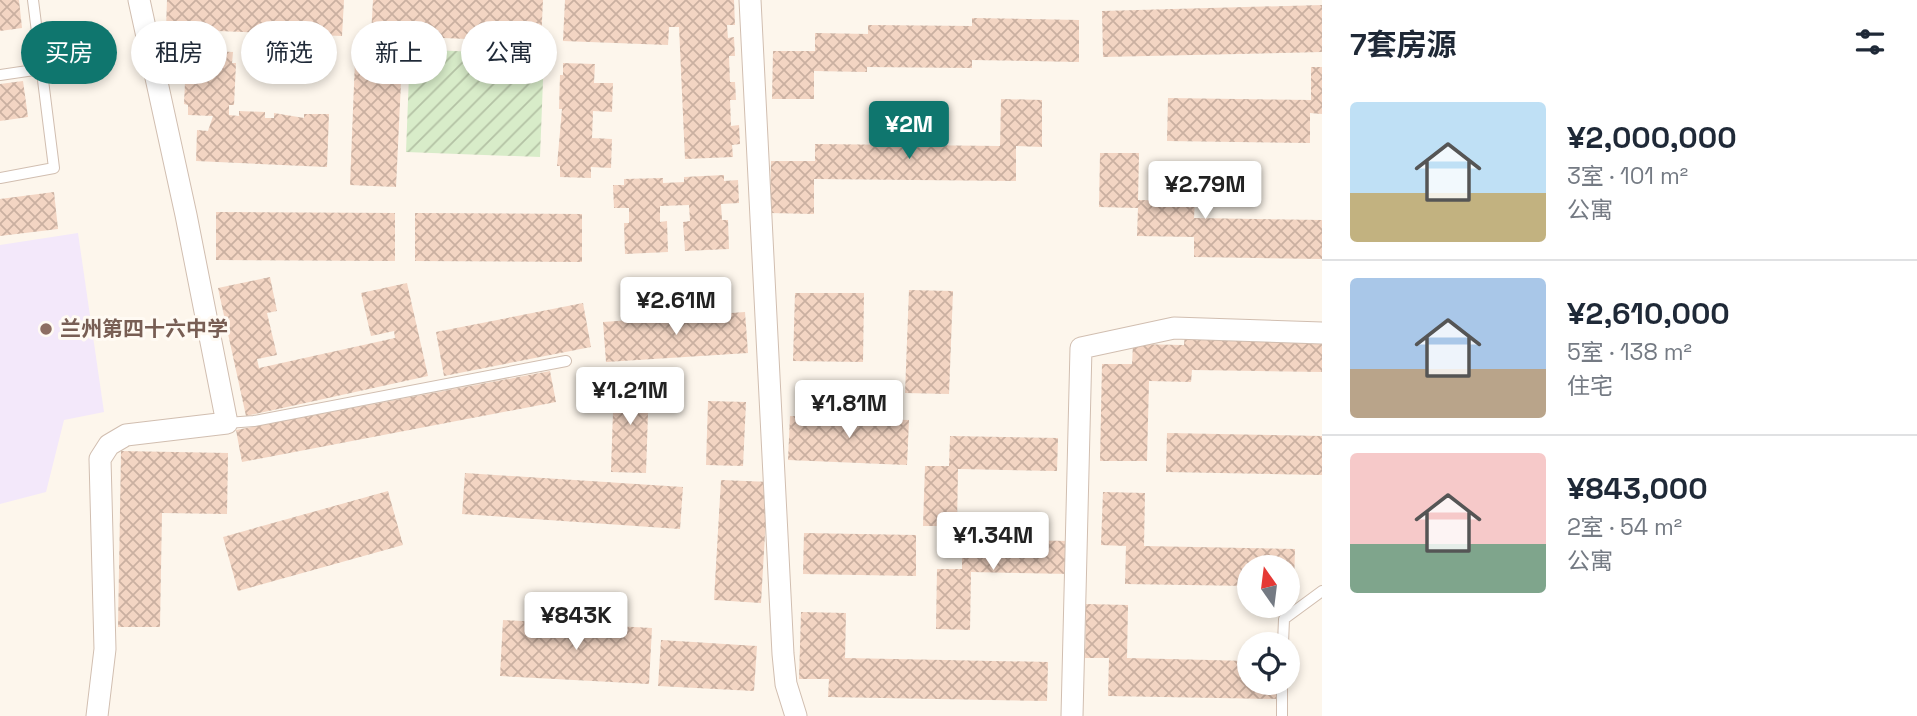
<!DOCTYPE html>
<html lang="zh">
<meta charset="utf-8">
<style>
body{margin:0;font-family:"Space Grotesk","Noto Sans SC",sans-serif;background:#f2f2f3;color:#1f2937;height:100vh;display:flex;flex-direction:column;font-size:26px;white-space:nowrap}
*{box-sizing:border-box;margin:0}
p{font-size:23px;color:#747a83}
.icon{flex:none;width:38px;height:38px;fill:none;stroke:currentColor;stroke-width:2;stroke-linecap:round;stroke-linejoin:round}
.map{position:relative;flex:1;overflow:hidden}
.sheet{display:flex;flex-direction:column;background:#fff;width:595px}
.sheet>*{flex:none}
.guide{position:absolute;left:21px;top:21px;width:665px;height:63px;display:flex;gap:14px}
.needle{width:46px;rotate:346deg}
.buttons{position:absolute;left:1237px;top:555px;display:grid;gap:14px}
.buttons a{display:grid;place-items:center;width:63px;height:63px;border-radius:50%;background:#fff;box-shadow:0 4px 10px #0003;font-size:35px}
.price{position:absolute;translate:-50% -60px;padding:0 16px;border-radius:7px;background:#fff;color:#222;font-size:23px;line-height:46px;filter:drop-shadow(0 2px 4px #0008)}
.price::after{content:'';position:absolute;left:50%;top:42px;width:21px;height:16px;margin-left:-10px;background:inherit;clip-path:polygon(0 0,100% 0,50% 100%)}
.price.current{background:#0f766e;color:#fff}
ul{padding:0;list-style:none}
li{display:flex;align-items:center;gap:21px;height:175px;padding:0 28px}
li+li{border-top:2px solid #e0e1e3}
li span{display:grid;place-items:center;flex:none;width:196px;height:140px;border-radius:7px;color:#555}
li>.icon{margin-inline-start:auto}
span .icon{width:84px;height:84px;fill:#fffc;stroke-width:1}
li b{font-size:30px}
h2{display:flex;justify-content:space-between;align-items:center;height:84px;padding:0 28px;font-size:30px}
.chip{padding:0 24px;border-radius:32px;background:#fff;box-shadow:0 4px 10px #0003;font-size:24px;line-height:63px}
.chip.current{background:#0f766e;color:#fff}
main{display:flex;flex:1;min-height:0}
.map>svg:first-child{display:block}
.education{fill:#f3e8fa}
.garden{fill:url(#garden-furrows)}
.building{fill:url(#building-cross-hatch)}
.lines{fill:none;stroke-linecap:round;stroke-linejoin:round}
.lane-casing{stroke:#d1beb0;stroke-width:12}
.street-casing{stroke:#d1beb0;stroke-width:23}
.lane{stroke:#fff;stroke-width:10}
.street{stroke:#fff;stroke-width:21}
.education-dot{fill:#8d6e63;stroke:#fffaf3;stroke-width:2.5}
.labels{text-anchor:middle;stroke-width:6;stroke-linejoin:round;paint-order:stroke}
.education-label{font-size:21px;font-weight:bold;fill:#785e54;stroke:#fffaf3;text-anchor:start}
</style>
<main>
<div class="map">
<svg width="1322" height="716" viewBox="0 0 1322 716">
<defs>
<pattern id="garden-furrows" width="10" height="10" patternUnits="userSpaceOnUse" patternTransform="scale(1.75)"><rect width="10" height="10" fill="#d8ecc9"/><path d="M-1 1l2-2M0 10L10 0M9 11l2-2" fill="none" stroke="#b4c2a5"/></pattern>
<pattern id="building-cross-hatch" width="8" height="8" patternUnits="userSpaceOnUse" patternTransform="scale(1.75)"><rect width="8" height="8" fill="#f3d5c3"/><path d="M0 0l8 8M0 8l8-8" fill="none" stroke="#cab0a1"/></pattern>
</defs>
<rect width="100%" height="100%" fill="#fdf6ec"/>
<!-- education -->
<path class="education" d="M78,233L104,412L64,420L46,492L0,504V245Z"/>
<!-- garden -->
<path class="garden" d="M410,49L544,55L540,157L406,152Z"/>
<!-- building -->
<path class="building" d="M0,0H19L22,28L0,31Z
M167,0H344L342,36L166,29Z
M373,0H543L541,42L371,35Z
M565,0H734L735,25H727L728,38L734,37L735,56H729L730,82H735L736,100H730L731,126L739,125L740,144L732,145L733,157L685,159L679,27H669L668,45L563,41Z
M1322,5V52L1103,57L1102,11Z
M972,18L1079,20V62L972,60V68L867,67V72L814,71V99H772L773,51H815V33L868,34V25L972,26Z
M191,50L233,52L232,63H236L234,105H229V115L239,116V111L265,112V118H274V113L304,118V114H329L327,167L196,161L197,130L208,131L213,116L188,115V105L184,104L186,60H191Z
M355,60L402,61L396,187L350,185Z
M563,63L595,64L594,83H613L612,112L593,111L592,138L612,139L611,168L591,167V178L560,177V166H557L562,109H559L560,75H563Z
M1311,67H1322V114L1310,113V143L1167,141L1168,98L1311,100Z
M23,81L28,117L0,121V84Z
M1001,99L1042,100V147L1016,146V181L814,179V214L770,213L771,161H815V144L1000,146Z
M1100,153H1139L1138,200L1195,201L1194,218L1322,220V259L1194,257V237L1137,236L1138,208L1099,207Z
M724,175V181L738,180L739,203L721,204L722,220H728L729,249L685,251L683,222L690,221L689,205L660,206V222L667,221L668,252L625,254L624,223H629V208H614L613,185H624V179L663,178V183L684,182V177Z
M54,192L58,229L0,236V199Z
M216,212L395,213V261L216,260Z
M415,213L582,214V262L415,261Z
M270,277L277,311L267,313L277,355L257,359L259,368L395,338L394,331L371,336L361,293L407,283L428,376L246,416L218,288Z
M909,290L953,291L949,394L905,393Z
M795,293H864L863,362L793,361Z
M583,303L591,347L444,376L436,332Z
M745,312L748,353L606,362L603,322Z
M1185,331L1322,334V372L1192,370L1191,382L1149,381L1147,461H1100L1102,364H1132L1133,344L1184,345Z
M550,371L556,402L242,462L236,430Z
M614,381L649,382L646,473L611,472Z
M708,401L746,402L743,466L706,465Z
M790,416L909,420L907,465L788,460Z
M1167,433L1322,436V475L1166,472Z
M950,436L1058,438L1057,471L958,469L957,526H923L925,466H949Z
M121,451L228,453L227,514L162,513L160,627H118Z
M465,473L683,487L680,529L462,514Z
M721,480L768,482L761,603L714,600Z
M388,491L403,545L238,591L223,537Z
M1103,492L1145,493L1144,546L1295,549L1294,587H1288V567H1250V586L1125,584L1126,546L1101,545Z
M804,533L916,535V576L803,574Z
M962,539L1071,541L1070,574L971,572L970,630L936,629L937,569H962Z
M1086,604L1128,605L1127,658L1250,661V682H1278V699L1108,696L1109,658H1085Z
M801,612L846,613L845,658L1048,662L1047,701L828,697L829,679H799Z
M503,620L652,628L649,684L500,676Z
M661,640L757,646L754,691L658,686Z"/>
<g class="lines">
<!-- lane casing -->
<g class="lane-casing">
<path id="lane" d="M0,75L41,69
M0,178L54,168L33,0
M227,423L254,421L566,361
M1283,644L1284,619L1322,591
M1282,716V682"/>
</g>
<!-- street casing -->
<g class="street-casing">
<path id="street" d="M750,0L783,654L786,684L796,716
M97,716L105,649L100,459L109,445L126,435L227,423L186,215L139,0
M1072,716L1081,348L1174,328L1322,333"/>
</g>
<!-- lane -->
<use href="#lane" class="lane"/>
<!-- street -->
<use href="#street" class="street"/>
</g>
<!-- markers -->
<circle class="education-dot" cx="46" cy="329" r="7"/>
<g class="labels">
<!-- education labels -->
<g class="education-label">
<text x="60" y="336">兰州第四十六中学</text>
</g>
</g>
</svg>
<div class="buttons">
<a><svg class="needle" viewBox="-14 -14 28 28"><path d="M0-13l5 13h-10z" fill="#e53935"/><path d="M0 13l5-13h-10z" fill="#747a83"/></svg></a>
<a><svg class="icon" aria-label="locate" viewBox="0 0 24 24"><circle cx="12" cy="12" r="6"/><path d="M12 2v4M12 18v4M2 12h4M18 12h4"/></svg></a>
</div>
<b class="price current" style="left:909px;top:161px">¥2M</b>
<b class="price" style="left:1205px;top:221px">¥2.79M</b>
<b class="price" style="left:676px;top:337px">¥2.61M</b>
<b class="price" style="left:630px;top:427px">¥1.21M</b>
<b class="price" style="left:849px;top:440px">¥1.81M</b>
<b class="price" style="left:993px;top:572px">¥1.34M</b>
<b class="price" style="left:576px;top:652px">¥843K</b>
<div class="guide">
<a class="chip current">买房</a>
<a class="chip">租房</a>
<a class="chip">筛选</a>
<a class="chip">新上</a>
<a class="chip">公寓</a>
</div>
</div>
<section class="sheet">
<h2>7套房源<svg class="icon" aria-label="filters" viewBox="0 0 24 24"><path d="M4 7h16M4 17h16"/><circle cx="9" cy="7" r="2"/><circle cx="15" cy="17" r="2"/></svg></h2>
<ul>
<li><span style="background:linear-gradient(#bfe0f5 65%,#c2b280 0)"><svg class="icon" aria-label="home" viewBox="0 0 24 24"><path d="M3 11l9-7 9 7M6 9v11h12V9"/></svg></span><div><b>¥2,000,000</b><p>3室 · 101 m²</p><p>公寓</p></div></li>
<li><span style="background:linear-gradient(#a9c7e8 65%,#b9a48a 0)"><svg class="icon" aria-label="home" viewBox="0 0 24 24"><path d="M3 11l9-7 9 7M6 9v11h12V9"/></svg></span><div><b>¥2,610,000</b><p>5室 · 138 m²</p><p>住宅</p></div></li>
<li><span style="background:linear-gradient(#f6c9c9 65%,#7fa58c 0)"><svg class="icon" aria-label="home" viewBox="0 0 24 24"><path d="M3 11l9-7 9 7M6 9v11h12V9"/></svg></span><div><b>¥843,000</b><p>2室 · 54 m²</p><p>公寓</p></div></li>
</ul>
</section>
</main>
